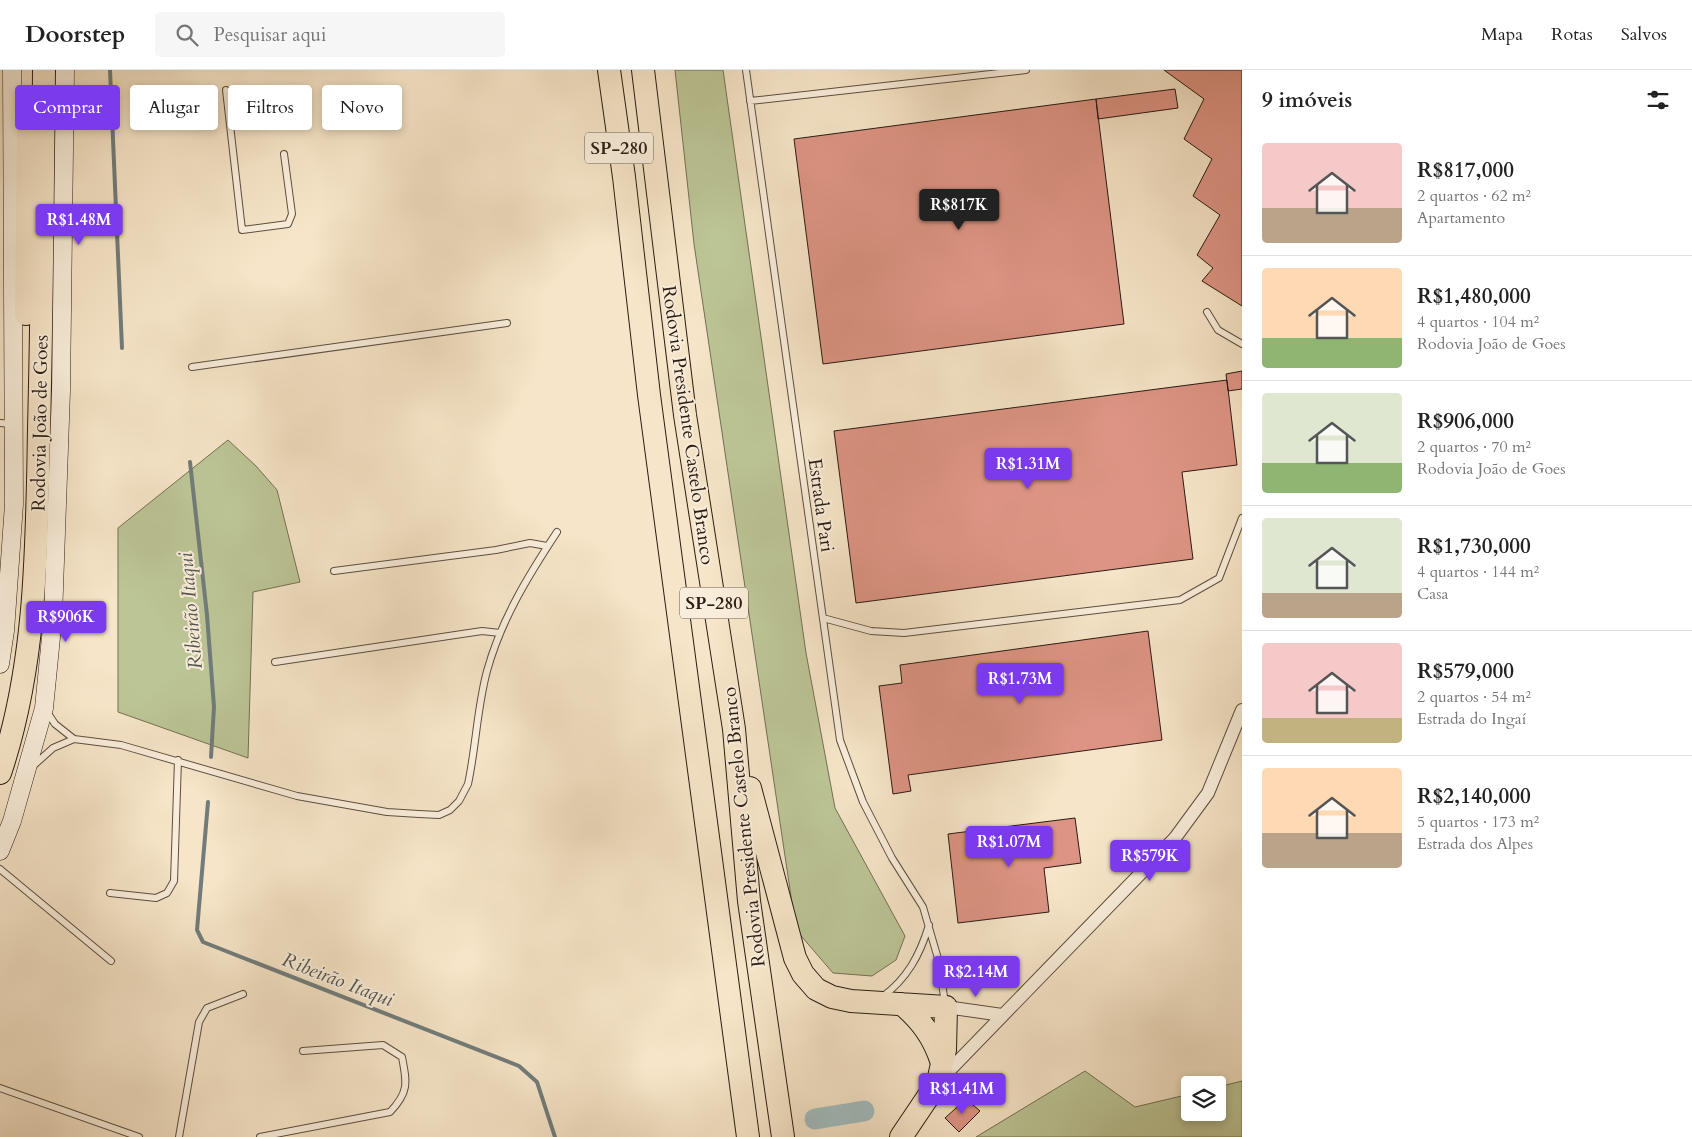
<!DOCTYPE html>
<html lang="pt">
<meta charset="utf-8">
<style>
body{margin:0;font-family:Cardo,serif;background:#f6f6f6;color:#222;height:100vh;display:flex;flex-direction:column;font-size:19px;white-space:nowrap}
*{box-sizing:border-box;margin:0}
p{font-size:16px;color:#767676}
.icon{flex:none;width:28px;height:28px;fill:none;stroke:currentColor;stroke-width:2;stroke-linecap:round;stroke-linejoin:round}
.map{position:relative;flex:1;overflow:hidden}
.sheet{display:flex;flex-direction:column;background:#fff;width:450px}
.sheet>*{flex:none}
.guide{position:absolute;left:15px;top:15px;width:475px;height:45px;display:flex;gap:10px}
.controls{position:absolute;left:1181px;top:1006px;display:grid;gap:10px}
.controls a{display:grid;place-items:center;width:45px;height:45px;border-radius:5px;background:#fff;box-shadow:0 2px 8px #0003;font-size:25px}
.price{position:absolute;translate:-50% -42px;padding:0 11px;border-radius:5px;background:#7c3aed;color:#fff;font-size:16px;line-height:32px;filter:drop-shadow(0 1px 2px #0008)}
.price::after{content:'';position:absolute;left:50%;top:30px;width:15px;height:11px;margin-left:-8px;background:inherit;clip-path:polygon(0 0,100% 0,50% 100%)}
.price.current{background:#222;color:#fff}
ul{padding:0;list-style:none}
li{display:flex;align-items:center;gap:15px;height:125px;padding:0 20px}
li+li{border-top:1px solid #e0e0e0}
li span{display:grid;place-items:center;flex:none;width:140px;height:100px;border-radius:5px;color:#555}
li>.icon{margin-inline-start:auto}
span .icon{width:60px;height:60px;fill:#fffc;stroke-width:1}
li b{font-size:21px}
h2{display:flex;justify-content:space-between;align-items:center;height:60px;padding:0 20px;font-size:21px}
.pill{padding:0 18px;border-radius:5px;background:#fff;box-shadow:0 2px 8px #0003;font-size:18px;line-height:45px}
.pill.current{background:#7c3aed;color:#fff}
header{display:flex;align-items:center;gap:30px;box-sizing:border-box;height:70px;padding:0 25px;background:#fff;border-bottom:1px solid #e0e0e0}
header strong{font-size:24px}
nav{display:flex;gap:28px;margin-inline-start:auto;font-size:18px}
.search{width:350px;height:45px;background:#f6f6f6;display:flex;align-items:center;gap:12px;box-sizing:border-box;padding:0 18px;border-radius:5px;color:#767676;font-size:19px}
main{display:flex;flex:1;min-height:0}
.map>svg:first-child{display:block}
.green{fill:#bcc596;stroke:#737054}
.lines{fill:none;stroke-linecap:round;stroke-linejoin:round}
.stream{stroke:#717c7b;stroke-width:4}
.river{stroke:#a1bdc0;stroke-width:21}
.building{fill:#dd9484;stroke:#2a1b13}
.lane-casing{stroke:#5d4e40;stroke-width:8}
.street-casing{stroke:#5d4e40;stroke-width:14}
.secondary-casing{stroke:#2a1b13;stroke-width:19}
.highway-casing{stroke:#2a1b13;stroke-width:24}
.lane{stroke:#f9eedb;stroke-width:6}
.street{stroke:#f9eedb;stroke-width:12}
.secondary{stroke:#f9eedb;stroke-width:18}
.highway{stroke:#f6e5c8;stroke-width:22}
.labels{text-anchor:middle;stroke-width:4;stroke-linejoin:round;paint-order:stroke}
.shield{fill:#f9eedb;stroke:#685a4f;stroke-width:1}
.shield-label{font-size:18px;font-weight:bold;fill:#2a1b13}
.street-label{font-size:19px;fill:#2a1b13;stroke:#f9eedb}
.water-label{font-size:20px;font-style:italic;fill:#545450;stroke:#f9eedb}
</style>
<header>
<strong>Doorstep</strong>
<div class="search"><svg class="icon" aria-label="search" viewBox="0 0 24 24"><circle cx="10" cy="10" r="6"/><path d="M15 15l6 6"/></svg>Pesquisar aqui</div>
<nav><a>Mapa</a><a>Rotas</a><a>Salvos</a></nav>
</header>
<main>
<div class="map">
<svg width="1242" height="1067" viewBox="0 0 1242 1067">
<rect width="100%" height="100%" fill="#f6e5c8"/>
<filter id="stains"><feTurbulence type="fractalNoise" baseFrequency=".004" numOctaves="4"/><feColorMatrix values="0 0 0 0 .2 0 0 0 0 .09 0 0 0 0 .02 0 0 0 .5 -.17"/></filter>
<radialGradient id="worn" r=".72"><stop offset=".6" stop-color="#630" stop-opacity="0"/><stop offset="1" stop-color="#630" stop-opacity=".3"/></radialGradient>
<!-- green -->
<path class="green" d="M675,0H723L806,583L835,738L905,866L896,890L872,906L833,903L796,860L694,174Z
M228,370L256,396L277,420L300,512L253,522L248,688L118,642V458Z
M1085,1001L1135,1037L1190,1024V1042H1218V1017L1242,1011V1067H976Z"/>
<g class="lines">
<!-- stream -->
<path class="stream" d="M110,0L122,278
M190,392L207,545L214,637L211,687
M208,732L197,860L203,872L519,996L537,1012L555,1067"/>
<!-- river -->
<path class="river" d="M815,1049L864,1041"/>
</g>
<!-- building -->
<path class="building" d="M1164,0H1242V236L1202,211L1213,198L1197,185L1220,145L1193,126L1212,89L1184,69L1204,29Z
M1175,19L1178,38L1098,49L1096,29Z
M1096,29L1124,254L823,294L794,69Z
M1242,301V319L1228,321L1226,304Z
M1227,310L1237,395L1182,402L1193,489L856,533L834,361Z
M1148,561L1162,670L908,705L911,721L893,724L879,616L902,613L900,595Z
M1075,748L1081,793L1044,798L1049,842L958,853L948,764Z
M966,1029L980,1041L959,1062L945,1048Z"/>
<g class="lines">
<!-- lane casing -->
<g class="lane-casing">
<path id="lane" d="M746,0L840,670L863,732L892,788L923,837L939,892L945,934
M226,20L242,160L288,154L292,144L284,84
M750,31L1026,0
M1207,242L1218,260L1242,274
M192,297L507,253
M0,353L11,354
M334,501L496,480L530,473L547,476
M823,548L871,561L904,563L1180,530L1219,508L1242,448
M275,592L482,561L500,563
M47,642L55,654L74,669
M33,696L53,678L74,669L121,675L297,726L387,742L419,744L439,745L450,740L459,731L468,714C476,677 477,638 487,601C501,550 528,506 557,462
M0,799L111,891
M110,823L156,828L167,823L174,811L178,690
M882,927C907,909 920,885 929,855
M0,1018L139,1067
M179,1067L199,952L207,938L243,924
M260,1067L390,1042C409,1022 407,1013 402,987L383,975L303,981"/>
</g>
<!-- street casing -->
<g class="street-casing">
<path id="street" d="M946,937L1002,945
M942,1008L1175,768L1208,723L1242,640"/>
</g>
<!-- secondary casing -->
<g class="secondary-casing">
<path id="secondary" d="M0,594L5,561L14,434L12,0
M0,781L12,751L44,638L53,547L61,321L65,0"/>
</g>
<!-- highway casing -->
<g class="highway-casing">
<path id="highway" d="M609,0L624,107L649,325L748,1067
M643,0L685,345L734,659L749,831L783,1067
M26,244L28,46
M0,703C37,594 37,473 39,359C42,239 43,120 44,0
M750,718L795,888L803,904L816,919L832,927L851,931L946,937L945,980L938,1012L901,1067
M902,934C922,951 934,968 942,993"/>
</g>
<!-- lane -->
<use href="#lane" class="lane"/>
<!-- street -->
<use href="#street" class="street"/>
<!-- secondary -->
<use href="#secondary" class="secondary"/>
<!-- highway -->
<use href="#highway" class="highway"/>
</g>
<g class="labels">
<!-- shield labels -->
<g class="shield">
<rect x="585" y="62.5" width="68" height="31" rx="4"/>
<rect x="680" y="517.5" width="68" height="31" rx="4"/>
</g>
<g class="shield-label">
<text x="619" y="84">SP-280</text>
<text x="714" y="539">SP-280</text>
</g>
<!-- street labels -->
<g class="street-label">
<text transform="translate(39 353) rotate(-89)" y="7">Rodovia João de Goes</text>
<text transform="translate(689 355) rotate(82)" y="7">Rodovia Presidente Castelo Branco</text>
<text transform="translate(822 435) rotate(82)" y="7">Estrada Pari</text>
<text transform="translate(743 757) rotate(-96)" y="7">Rodovia Presidente Castelo Branco</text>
</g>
<!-- water labels -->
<g class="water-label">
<text transform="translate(190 541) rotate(-95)" y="7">Ribeirão Itaqui</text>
<text transform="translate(338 909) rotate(21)" y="7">Ribeirão Itaqui</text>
</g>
</g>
<rect width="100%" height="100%" filter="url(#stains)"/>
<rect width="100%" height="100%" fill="url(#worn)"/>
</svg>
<div class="controls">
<a><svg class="icon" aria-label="layers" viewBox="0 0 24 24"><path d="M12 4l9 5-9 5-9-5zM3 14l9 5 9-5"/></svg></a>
</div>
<b class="price current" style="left:959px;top:161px">R$817K</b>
<b class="price" style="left:79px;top:176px">R$1.48M</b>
<b class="price" style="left:1028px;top:420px">R$1.31M</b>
<b class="price" style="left:66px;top:573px">R$906K</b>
<b class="price" style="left:1020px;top:635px">R$1.73M</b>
<b class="price" style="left:1009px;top:798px">R$1.07M</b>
<b class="price" style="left:1150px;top:812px">R$579K</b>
<b class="price" style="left:976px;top:928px">R$2.14M</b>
<b class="price" style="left:962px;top:1045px">R$1.41M</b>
<div class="guide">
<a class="pill current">Comprar</a>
<a class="pill">Alugar</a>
<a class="pill">Filtros</a>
<a class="pill">Novo</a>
</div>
</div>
<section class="sheet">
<h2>9 imóveis<svg class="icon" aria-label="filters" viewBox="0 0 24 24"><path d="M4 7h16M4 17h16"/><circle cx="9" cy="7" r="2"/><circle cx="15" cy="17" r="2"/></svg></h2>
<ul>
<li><span style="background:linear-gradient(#f6c9c9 65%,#b9a48a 0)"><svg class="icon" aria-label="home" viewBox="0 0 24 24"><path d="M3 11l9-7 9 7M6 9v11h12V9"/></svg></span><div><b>R$817,000</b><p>2 quartos · 62 m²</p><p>Apartamento</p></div></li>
<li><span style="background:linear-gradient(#ffd9b3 70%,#8fb573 0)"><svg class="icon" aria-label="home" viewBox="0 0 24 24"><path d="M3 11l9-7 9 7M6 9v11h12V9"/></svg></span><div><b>R$1,480,000</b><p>4 quartos · 104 m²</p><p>Rodovia João de Goes</p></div></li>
<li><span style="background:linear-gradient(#dfe7d0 70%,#8fb573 0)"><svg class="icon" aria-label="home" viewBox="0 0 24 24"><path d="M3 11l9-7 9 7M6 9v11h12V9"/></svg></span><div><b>R$906,000</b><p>2 quartos · 70 m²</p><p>Rodovia João de Goes</p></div></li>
<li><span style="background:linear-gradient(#dfe7d0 75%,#b9a48a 0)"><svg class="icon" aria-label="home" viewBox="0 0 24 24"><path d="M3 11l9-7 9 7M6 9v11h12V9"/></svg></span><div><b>R$1,730,000</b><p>4 quartos · 144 m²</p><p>Casa</p></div></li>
<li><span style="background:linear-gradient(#f6c9c9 75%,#c2b280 0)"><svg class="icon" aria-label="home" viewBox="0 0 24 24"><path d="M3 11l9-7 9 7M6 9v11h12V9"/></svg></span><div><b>R$579,000</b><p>2 quartos · 54 m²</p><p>Estrada do Ingaí</p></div></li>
<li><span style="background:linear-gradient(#ffd9b3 65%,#b9a48a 0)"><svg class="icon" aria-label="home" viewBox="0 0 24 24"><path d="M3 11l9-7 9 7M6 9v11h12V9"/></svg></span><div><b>R$2,140,000</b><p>5 quartos · 173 m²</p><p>Estrada dos Alpes</p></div></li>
</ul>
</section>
</main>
